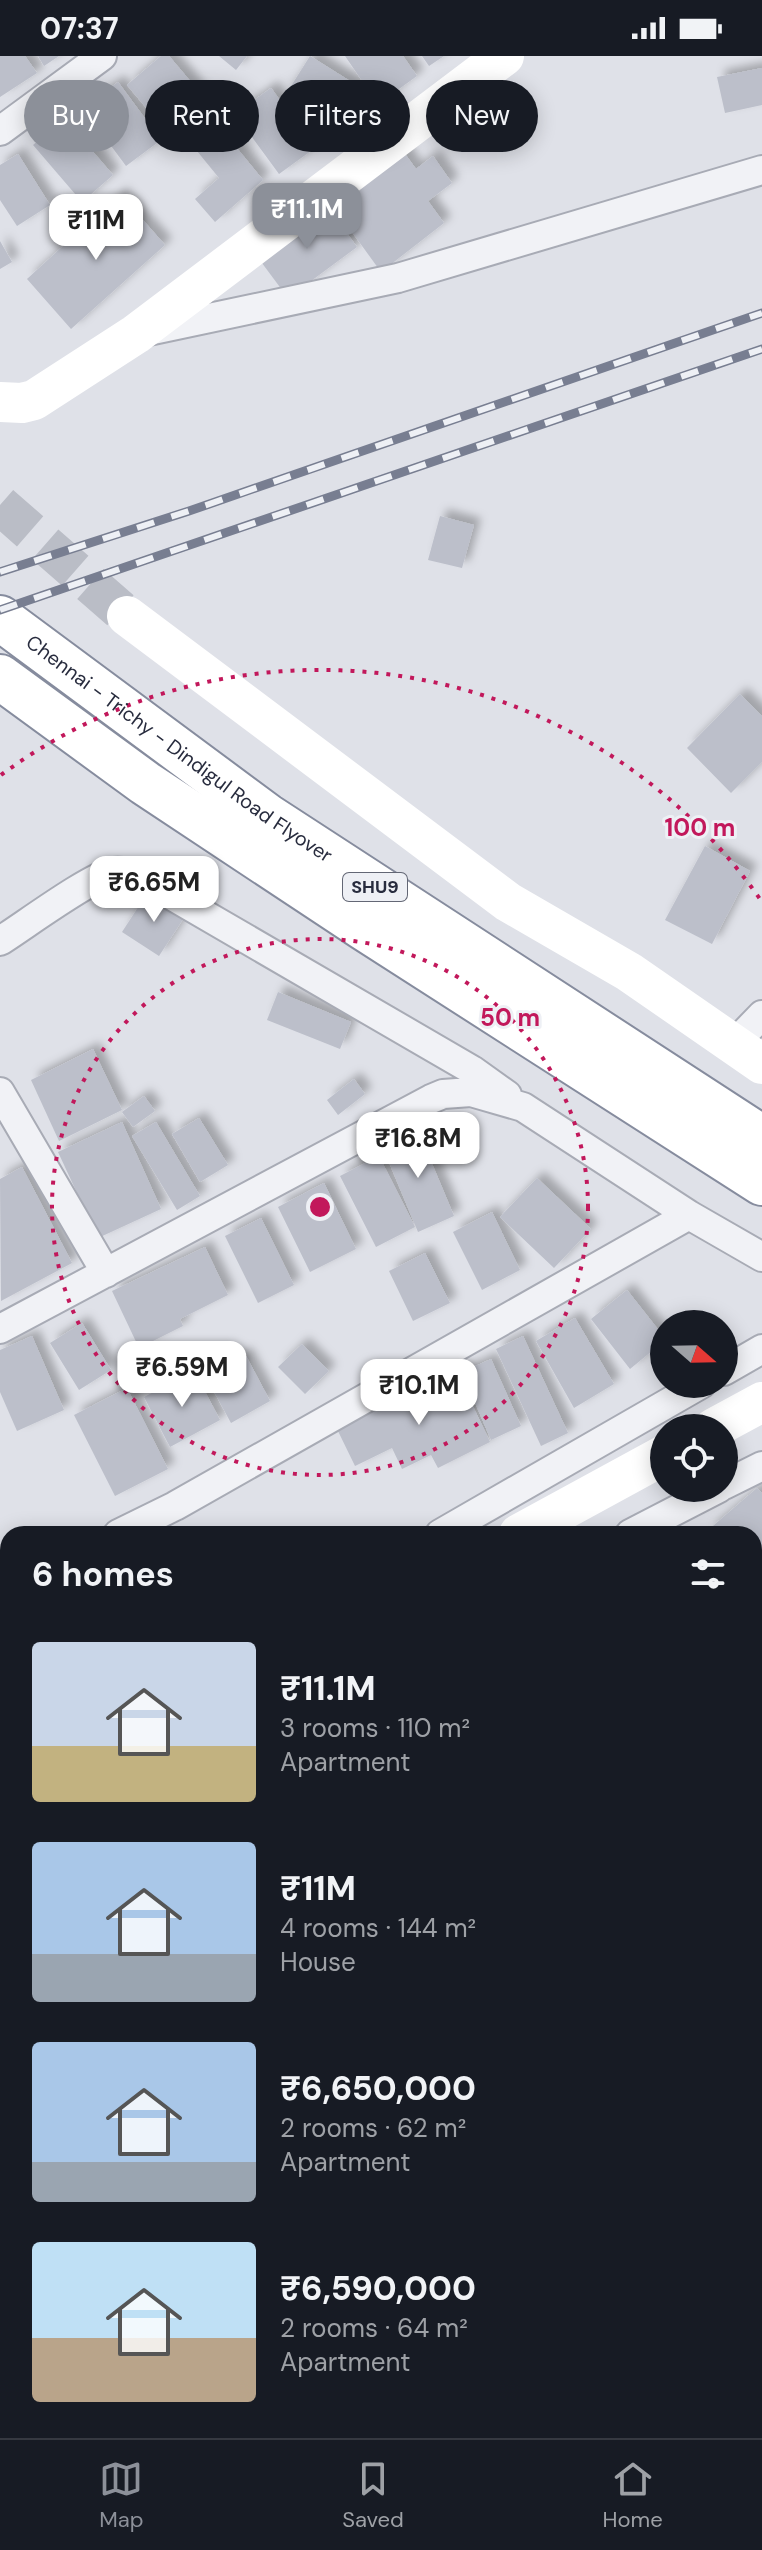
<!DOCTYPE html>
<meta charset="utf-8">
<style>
body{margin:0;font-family:"DM Sans",sans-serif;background:#20242c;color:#f1f3f6;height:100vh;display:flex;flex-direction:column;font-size:30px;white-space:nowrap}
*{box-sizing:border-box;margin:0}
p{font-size:26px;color:#9ea1a6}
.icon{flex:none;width:44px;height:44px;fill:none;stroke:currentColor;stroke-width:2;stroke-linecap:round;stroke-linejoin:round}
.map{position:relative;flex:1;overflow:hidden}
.details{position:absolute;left:0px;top:1470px;width:762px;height:912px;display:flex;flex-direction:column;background:#171b24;border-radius:24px 24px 0 0;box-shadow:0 4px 20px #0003}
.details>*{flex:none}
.banner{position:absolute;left:24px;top:24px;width:714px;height:72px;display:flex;gap:16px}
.needle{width:52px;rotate:110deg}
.controls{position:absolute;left:650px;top:1254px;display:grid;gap:16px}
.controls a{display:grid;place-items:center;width:88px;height:88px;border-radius:50%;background:#171b24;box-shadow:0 4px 20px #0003;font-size:40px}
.price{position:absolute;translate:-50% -68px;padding:0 18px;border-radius:16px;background:#fff;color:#222;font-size:26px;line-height:52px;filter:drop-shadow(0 2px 4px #0008)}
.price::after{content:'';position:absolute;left:50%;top:48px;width:24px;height:18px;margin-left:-12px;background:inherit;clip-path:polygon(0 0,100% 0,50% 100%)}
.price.current{background:#8c9099;color:#fff}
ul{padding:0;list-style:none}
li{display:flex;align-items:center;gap:24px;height:200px;padding:0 32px}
li span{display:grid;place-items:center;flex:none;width:224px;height:160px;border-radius:8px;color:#555}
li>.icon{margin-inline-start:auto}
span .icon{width:96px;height:96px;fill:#fffc;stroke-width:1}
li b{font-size:34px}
h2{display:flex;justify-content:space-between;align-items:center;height:96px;padding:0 32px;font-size:34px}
.tag{padding:0 28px;border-radius:36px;background:#171b24;box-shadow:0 4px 20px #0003;font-size:28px;line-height:72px}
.tag.current{background:#8c9099;color:#fff}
.status{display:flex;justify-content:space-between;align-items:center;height:56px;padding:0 40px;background:#171b24;direction:ltr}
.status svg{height:22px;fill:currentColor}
.menu{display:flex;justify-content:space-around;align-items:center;height:112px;border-top:2px solid #363941;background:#171b24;font-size:22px;color:#9ea1a6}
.menu a{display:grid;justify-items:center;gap:4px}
.menu .current{color:#8c9099}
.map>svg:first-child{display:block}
.building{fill:#bcbfca;filter:url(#shadow)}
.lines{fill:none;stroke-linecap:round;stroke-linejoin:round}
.secondary-tunnel{stroke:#babdc6;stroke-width:40;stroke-dasharray:40 20;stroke-linecap:butt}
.street-casing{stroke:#a8abb5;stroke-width:32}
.highway-casing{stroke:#868c9e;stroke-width:48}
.street{stroke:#f1f2f6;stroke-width:28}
.secondary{stroke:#fff;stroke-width:40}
.highway{stroke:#fff;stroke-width:44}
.rail-casing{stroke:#787e91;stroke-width:9}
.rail{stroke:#eef0f5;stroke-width:6;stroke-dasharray:18;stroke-linecap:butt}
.ring{fill:none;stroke:#c2185b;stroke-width:4;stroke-dasharray:4 8}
.labels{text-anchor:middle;stroke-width:6;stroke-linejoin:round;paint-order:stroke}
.shield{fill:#eef0f5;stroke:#636775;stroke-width:2}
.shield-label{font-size:18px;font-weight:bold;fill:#282c3e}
.street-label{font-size:20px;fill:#282c3e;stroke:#eef0f5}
.centre{fill:#c2185b;stroke:#eef0f5;stroke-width:4}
.ring-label{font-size:24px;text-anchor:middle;font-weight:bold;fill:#c2185b;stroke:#eef0f5;stroke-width:6;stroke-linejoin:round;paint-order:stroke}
</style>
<div class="status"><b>07:37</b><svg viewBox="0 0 49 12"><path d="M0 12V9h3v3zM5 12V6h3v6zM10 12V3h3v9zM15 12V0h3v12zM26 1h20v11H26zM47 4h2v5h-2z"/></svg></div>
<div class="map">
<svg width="762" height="2382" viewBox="0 0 762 2382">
<defs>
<filter id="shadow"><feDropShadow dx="7" dy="-7" stdDeviation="4" flood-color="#0004"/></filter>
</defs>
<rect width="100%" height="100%" fill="#dfe1e8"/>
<!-- building -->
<path class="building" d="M0,0H25L37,17L0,41Z
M38,0H59L44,10Z
M161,0H169L213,52L174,85L127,29Z
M219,0H247L236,14Z
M310,0L369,37L345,76L286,38Z
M345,0H403L417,20L378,48Z
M422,0H444L429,10Z
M762,12V49L725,57L717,21Z
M118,26L161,84L126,110L83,52Z
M271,32L315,92L279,118L235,58Z
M64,62L113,119L82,146L33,89Z
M222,74L263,124L215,166L195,143L219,122L197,95Z
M400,91L416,113L433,100L452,127L428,145L444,167L381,216L328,143Z
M18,98L50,149L17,170L0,144V109Z
M120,138L165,189L71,273L27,223Z
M325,147L357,191L288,242L256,199Z
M0,185L12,206L0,213Z
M440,460L474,469L462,512L428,504Z
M740,638L762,660V706L731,737L687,692Z
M705,790L750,815L712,888L665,864Z
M148,836L185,860L159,900L122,876Z
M278,936L351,966L340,993L267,964Z
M93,993L122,1054L59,1085L31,1024Z
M354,1023L365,1038L338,1059L327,1044Z
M144,1040L155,1055L133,1071L122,1056Z
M199,1062L228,1109L200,1126L172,1078Z
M122,1066L161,1153L98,1182L58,1096Z
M156,1066L200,1140L177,1154L132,1080Z
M417,1072L454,1160L418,1176L381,1087Z
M379,1100L415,1171L376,1191L340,1120Z
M22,1111L72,1207L1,1245L0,1123Z
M537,1122L591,1173L554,1212L500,1161Z
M324,1127L356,1193L310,1216L278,1151Z
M492,1156L520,1214L482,1234L453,1176Z
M261,1162L294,1229L258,1247L225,1180Z
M205,1191L228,1239L180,1263L183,1270L139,1292L112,1235Z
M425,1197L450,1247L413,1265L389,1215Z
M627,1234L664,1281V1285L630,1313L591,1263Z
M575,1262L614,1328L574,1352L536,1285Z
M82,1267L111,1314L79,1334L50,1287Z
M32,1280L64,1354L17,1375L0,1336V1294Z
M523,1280L568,1377L541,1390L496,1293Z
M302,1288L329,1315L305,1338L278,1311Z
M245,1298L270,1345L231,1367L205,1319Z
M491,1303L521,1370L491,1384L462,1316Z
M194,1315L220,1364L170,1391L144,1341Z
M456,1315L490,1386L438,1412L431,1399L402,1413L392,1392L355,1410L337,1373Z
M127,1332L168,1413L115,1440L74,1359Z
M757,1432L762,1437V1505L754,1512V1478L706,1476Z
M409,2374H508L501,2382H408L406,2380Z
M526,2374H560L568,2382H537Z"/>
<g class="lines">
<!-- secondary-tunnel -->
<path class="secondary-tunnel" d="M0,449L127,560"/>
<!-- street casing -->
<g class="street-casing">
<path id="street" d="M0,75L102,0
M148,275L398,222L762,114
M0,885C24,870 91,820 114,816C123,815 130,817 138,820L472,1014L507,1039
M734,988L762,959
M0,1036L106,1217
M0,1273L431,1043L443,1038L471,1036L523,1051L689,1159L762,1201
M724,1315L762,1293
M724,1429L762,1410
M118,1478L175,1450L689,1159
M440,1478L701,1328
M630,1478L719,1432
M0,1708L8,1704
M0,1796L8,1793
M673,2374L680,2382
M300,2382L305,2374"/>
</g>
<!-- highway casing -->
<g class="highway-casing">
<g id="highway">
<path id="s1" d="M0,562L267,760L762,1082"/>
<path d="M0,621L145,727L364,872L762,1127"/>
</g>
</g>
<!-- street -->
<use href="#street" class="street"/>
<!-- secondary -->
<path class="secondary" d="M0,346L22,347L34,344L136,278L504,0
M127,560L508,846L629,916L762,1008
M714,1372L762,1346
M519,1478L664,1399
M0,1747L8,1743"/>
<!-- highway -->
<use href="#highway" class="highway"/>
<!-- rail casing -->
<g class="rail-casing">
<path id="rail" d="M0,516L189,455L762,257
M0,554L762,293"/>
</g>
<!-- rail -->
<use href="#rail" class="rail"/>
</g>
<!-- distance rings -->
<g class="ring">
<circle cx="320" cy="1151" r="268"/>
<path d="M1 719A537 537 0 0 1 760 843"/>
</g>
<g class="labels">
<!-- shield labels -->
<rect class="shield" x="343" y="817" width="64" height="28" rx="6"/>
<g class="shield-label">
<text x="375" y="837">SHU9</text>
</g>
<!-- street labels -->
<g class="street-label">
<text dy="7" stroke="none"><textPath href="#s1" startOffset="222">Chennai - Trichy - Dindigul Road Flyover</textPath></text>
</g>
</g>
<circle cx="320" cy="1151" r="12" class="centre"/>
<g class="ring-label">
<text x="700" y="780">100 m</text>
<text x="510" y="970">50 m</text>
</g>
</svg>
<div class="controls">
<a><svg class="needle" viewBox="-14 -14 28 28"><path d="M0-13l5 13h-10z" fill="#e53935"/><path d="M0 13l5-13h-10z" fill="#9ea1a6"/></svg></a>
<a><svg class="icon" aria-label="locate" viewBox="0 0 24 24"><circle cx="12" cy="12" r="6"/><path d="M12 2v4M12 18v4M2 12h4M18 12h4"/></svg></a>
</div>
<b class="price current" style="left:307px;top:195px">₹11.1M</b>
<b class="price" style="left:96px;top:206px">₹11M</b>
<b class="price" style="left:154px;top:868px">₹6.65M</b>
<b class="price" style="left:418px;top:1124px">₹16.8M</b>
<b class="price" style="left:182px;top:1353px">₹6.59M</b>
<b class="price" style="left:419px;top:1371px">₹10.1M</b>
<div class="banner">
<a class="tag current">Buy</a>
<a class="tag">Rent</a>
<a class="tag">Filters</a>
<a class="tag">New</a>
</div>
<section class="details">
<h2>6 homes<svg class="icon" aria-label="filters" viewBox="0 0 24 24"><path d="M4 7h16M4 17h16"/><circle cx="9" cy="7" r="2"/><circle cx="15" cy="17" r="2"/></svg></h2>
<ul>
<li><span style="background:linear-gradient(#c9d6e8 65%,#c2b280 0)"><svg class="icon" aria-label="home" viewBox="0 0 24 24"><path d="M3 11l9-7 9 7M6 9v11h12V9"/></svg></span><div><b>₹11.1M</b><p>3 rooms · 110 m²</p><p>Apartment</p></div></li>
<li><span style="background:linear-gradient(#a9c7e8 70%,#9aa5b1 0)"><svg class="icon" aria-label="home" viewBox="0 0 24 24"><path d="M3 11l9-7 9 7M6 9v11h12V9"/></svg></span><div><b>₹11M</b><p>4 rooms · 144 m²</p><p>House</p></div></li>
<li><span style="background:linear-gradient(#a9c7e8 75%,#9aa5b1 0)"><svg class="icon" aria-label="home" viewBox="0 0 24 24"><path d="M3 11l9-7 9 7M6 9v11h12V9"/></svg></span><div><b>₹6,650,000</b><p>2 rooms · 62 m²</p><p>Apartment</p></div></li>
<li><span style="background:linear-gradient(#bfe0f5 60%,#b9a48a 0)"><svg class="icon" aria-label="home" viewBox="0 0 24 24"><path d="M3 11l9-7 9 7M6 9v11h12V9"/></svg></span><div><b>₹6,590,000</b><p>2 rooms · 64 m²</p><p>Apartment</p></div></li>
</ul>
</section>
</div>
<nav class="menu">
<a class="current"><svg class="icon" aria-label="map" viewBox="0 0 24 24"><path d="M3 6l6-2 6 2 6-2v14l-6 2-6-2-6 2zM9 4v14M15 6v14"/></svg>Map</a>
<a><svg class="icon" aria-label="saved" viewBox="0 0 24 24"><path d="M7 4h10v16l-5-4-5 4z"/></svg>Saved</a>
<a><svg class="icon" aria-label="home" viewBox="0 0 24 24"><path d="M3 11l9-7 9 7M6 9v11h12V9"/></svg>Home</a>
</nav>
